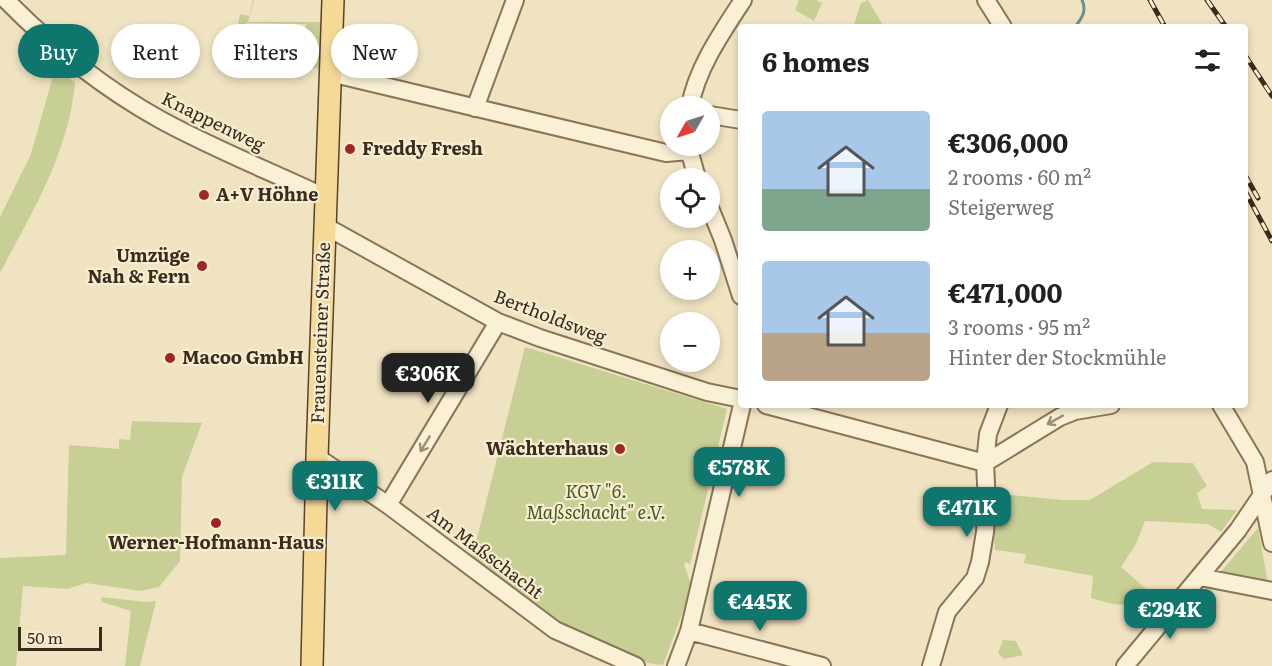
<!DOCTYPE html>
<meta charset="utf-8">
<style>
body{margin:0;font-family:Literata,serif;background:#f2f2f2;color:#202124;height:100vh;display:flex;flex-direction:column;font-size:22px;white-space:nowrap}
*{box-sizing:border-box;margin:0}
p{font-size:20px;color:#757577}
.icon{flex:none;width:33px;height:33px;fill:none;stroke:currentColor;stroke-width:2;stroke-linecap:round;stroke-linejoin:round}
.map{position:relative;flex:1;overflow:hidden}
.side{position:absolute;left:738px;top:24px;width:510px;height:384px;display:flex;flex-direction:column;background:#fff;border-radius:6px;box-shadow:0 3px 9px #0003}
.side>*{flex:none}
.hud{position:absolute;left:18px;top:24px;width:570px;height:54px;display:flex;gap:12px}
.needle{width:39px;rotate:231deg}
.fabs{position:absolute;left:660px;top:96px;display:grid;gap:12px}
.fabs a{display:grid;place-items:center;width:60px;height:60px;border-radius:50%;background:#fff;box-shadow:0 3px 9px #0003;font-size:30px}
.scale{position:absolute;left:18px;bottom:15px;width:84px;box-sizing:border-box;padding-left:6px;border:3px solid #3a2b1d;border-top:0;font-size:16px;line-height:21px;white-space:nowrap;color:#3a2b1d;-webkit-text-stroke:4px #f7edd1;paint-order:stroke}
.price{position:absolute;translate:-50% -51px;padding:0 14px;border-radius:12px;background:#0f766e;color:#fff;font-size:20px;line-height:39px;filter:drop-shadow(0 2px 3px #0008)}
.price::after{content:'';position:absolute;left:50%;top:36px;width:18px;height:14px;margin-left:-9px;background:inherit;clip-path:polygon(0 0,100% 0,50% 100%)}
.price.on{background:#222;color:#fff}
ul{padding:0;list-style:none}
li{display:flex;align-items:center;gap:18px;height:150px;padding:0 24px}
li span{display:grid;place-items:center;flex:none;width:168px;height:120px;border-radius:6px;color:#555}
li>.icon{margin-inline-start:auto}
span .icon{width:72px;height:72px;fill:#fffc;stroke-width:1}
li b{font-size:26px}
h2{display:flex;justify-content:space-between;align-items:center;height:72px;padding:0 24px;font-size:26px}
.tag{padding:0 21px;border-radius:27px;background:#fff;box-shadow:0 3px 9px #0003;font-size:21px;line-height:54px}
.tag.on{background:#0f766e;color:#fff}
.map>svg:first-child{display:block}
.green{fill:#c7cf95}
.lines{fill:none;stroke-linecap:round;stroke-linejoin:round}
.stream{stroke:#6a9188;stroke-width:3}
.minor-casing{stroke:#8b7458;stroke-width:20}
.major-casing{stroke:#58422c;stroke-width:24}
.minor{stroke:#faf0d5;stroke-width:16}
.major{stroke:#f5da97;stroke-width:21}
.rail-casing{stroke:#3a2b1d;stroke-width:5}
.rail{stroke:#f7edd1;stroke-width:3;stroke-dasharray:9;stroke-linecap:butt}
.oneway{stroke:#9a8e79}
.poi-dot{fill:#9d2725;stroke:#f7edd1;stroke-width:2}
.labels{text-anchor:middle;stroke-width:4.5;stroke-linejoin:round;paint-order:stroke}
.street-label{font-size:18px;fill:#3a2b1d;stroke:#f7edd1}
.poi-label{font-size:18px;font-weight:bold;fill:#3a2b1d;stroke:#f7edd1;text-anchor:start}
.park-label{font-size:18px;font-style:italic;fill:#485722;stroke:#f7edd1}
</style>
<div class="map">
<svg width="1272" height="666" viewBox="0 0 1272 666">
<rect width="100%" height="100%" fill="#f0e3c1"/>
<!-- green -->
<path class="green" d="M253,0H254L248,22H324L322,62L317,68H312L314,34H305L306,24L246,23L247,32L239,29L238,25L240,14L249,16Z
M799,0H816L822,3L814,21L795,10Z
M868,0L884,27H853L861,3Z
M55,69L75,82C69,153 32,212 0,273V217L31,154Z
M525,347L727,409L690,565L687,562L684,564L692,587L663,665L648,663L563,630L472,558Z
M132,421L202,423L182,477L180,561L159,587L141,591L86,583L68,589L23,586L16,666H0V558L66,555L69,445L119,449V439L130,440Z
M1153,462L1193,463L1207,486L1197,493L1202,509L1237,510L1221,532L1208,524L1145,521L1136,544L1121,567L1146,589C1126,612 1118,605 1091,598L1093,576L1024,563L1026,554L995,550L990,493L1063,500H1090Z
M1258,528L1268,584L1219,574Z
M101,597L146,602L156,601L140,666H125L131,611L102,602Z
M1003,640L1016,641L1023,655L1004,659L998,653Z"/>
<g class="lines">
<!-- stream -->
<path class="stream" d="M1075,27C1082,18 1087,11 1082,0"/>
<!-- minor casing -->
<g class="minor-casing">
<path id="minor" d="M6,0C52,47 103,88 161,120C214,149 272,172 327,198
M986,0L1003,27
M330,73L666,153L689,151
M690,106C697,68 722,32 743,0
M475,108L515,0
M710,115L741,120
M688,146L697,178
M710,208L723,240L741,296
M325,226L498,322L540,338L707,392L741,399
M766,405L985,463
M1221,405L1255,462L1272,543
M317,457L388,505L555,630L636,666
M985,463L1060,417L1075,411L1111,405
M388,505L498,322
M1200,577L1272,591
M689,631L822,666
M676,666L689,631L742,405
M931,666L947,612L975,578L980,562L985,532L987,503L985,463L988,434L999,405
M1125,666L1238,530L1272,480"/>
</g>
<!-- major casing -->
<g class="major-casing">
<path id="major" d="M312,666L317,457L333,0"/>
</g>
<!-- minor -->
<use href="#minor" class="minor"/>
<!-- major -->
<use href="#major" class="major"/>
<!-- rail casing -->
<g class="rail-casing">
<path id="rail" d="M1150,0L1165,27
M1207,0L1226,27
M1245,55L1272,96
M1245,175L1258,198
M1245,191L1272,241"/>
</g>
<!-- rail -->
<use href="#rail" class="rail"/>
</g>
<!-- one-way arrows -->
<defs><path id="oneway-shaft" d="M-6 0H5M1.5-3L5.5 0L1.5 3" fill="none" stroke-width="1.6" stroke-linecap="round" stroke-linejoin="round" transform="scale(1.5)"/></defs>
<g class="oneway">
<use href="#oneway-shaft" transform="translate(1055 420) rotate(151)"/>
<use href="#oneway-shaft" transform="translate(425 444) rotate(121)"/>
</g>
<!-- markers -->
<g class="poi-dot">
<circle cx="350" cy="149" r="6"/>
<circle cx="204" cy="195" r="6"/>
<circle cx="202" cy="266" r="6"/>
<circle cx="170" cy="358" r="6"/>
<circle cx="620" cy="449" r="6"/>
<circle cx="216" cy="523" r="6"/>
</g>
<g class="labels">
<!-- street labels -->
<g class="street-label">
<text transform="translate(213 122) rotate(26)" y="6">Knappenweg</text>
<text transform="translate(550 317) rotate(21)" y="6">Bertholdsweg</text>
<text transform="translate(321 333) rotate(-88)" y="6">Frauensteiner Straße</text>
<text transform="translate(485 553) rotate(37)" y="6">Am Maßschacht</text>
</g>
<!-- poi labels -->
<g class="poi-label">
<text x="362" y="155">Freddy Fresh</text>
<text x="216" y="201">A+V Höhne</text>
<text x="190" y="262" text-anchor="end">Umzüge<tspan x="190" dy="21">Nah &amp; Fern</tspan></text>
<text x="182" y="364">Macoo GmbH</text>
<text x="608" y="455" text-anchor="end">Wächterhaus</text>
<text x="216" y="549" text-anchor="middle">Werner-Hofmann-Haus</text>
</g>
<!-- park labels -->
<g class="park-label">
<text x="596" y="498">KGV "6.<tspan x="596" dy="21">Maßschacht" e.V.</tspan></text>
</g>
</g>
</svg>
<div class="fabs">
<a><svg class="needle" viewBox="-14 -14 28 28"><path d="M0-13l5 13h-10z" fill="#e53935"/><path d="M0 13l5-13h-10z" fill="#757577"/></svg></a>
<a><svg class="icon" aria-label="locate" viewBox="0 0 24 24"><circle cx="12" cy="12" r="6"/><path d="M12 2v4M12 18v4M2 12h4M18 12h4"/></svg></a>
<a>+</a>
<a>−</a>
</div>
<div class="scale">50 m</div>
<b class="price on" style="left:428px;top:404px">€306K</b>
<b class="price" style="left:739px;top:498px">€578K</b>
<b class="price" style="left:335px;top:512px">€311K</b>
<b class="price" style="left:967px;top:538px">€471K</b>
<b class="price" style="left:760px;top:632px">€445K</b>
<b class="price" style="left:1170px;top:640px">€294K</b>
<div class="hud">
<a class="tag on">Buy</a>
<a class="tag">Rent</a>
<a class="tag">Filters</a>
<a class="tag">New</a>
</div>
<section class="side">
<h2>6 homes<svg class="icon" aria-label="filters" viewBox="0 0 24 24"><path d="M4 7h16M4 17h16"/><circle cx="9" cy="7" r="2"/><circle cx="15" cy="17" r="2"/></svg></h2>
<ul>
<li><span style="background:linear-gradient(#a9c7e8 65%,#7fa58c 0)"><svg class="icon" aria-label="home" viewBox="0 0 24 24"><path d="M3 11l9-7 9 7M6 9v11h12V9"/></svg></span><div><b>€306,000</b><p>2 rooms · 60 m²</p><p>Steigerweg</p></div></li>
<li><span style="background:linear-gradient(#a9c7e8 60%,#b9a48a 0)"><svg class="icon" aria-label="home" viewBox="0 0 24 24"><path d="M3 11l9-7 9 7M6 9v11h12V9"/></svg></span><div><b>€471,000</b><p>3 rooms · 95 m²</p><p>Hinter der Stockmühle</p></div></li>
</ul>
</section>
</div>
